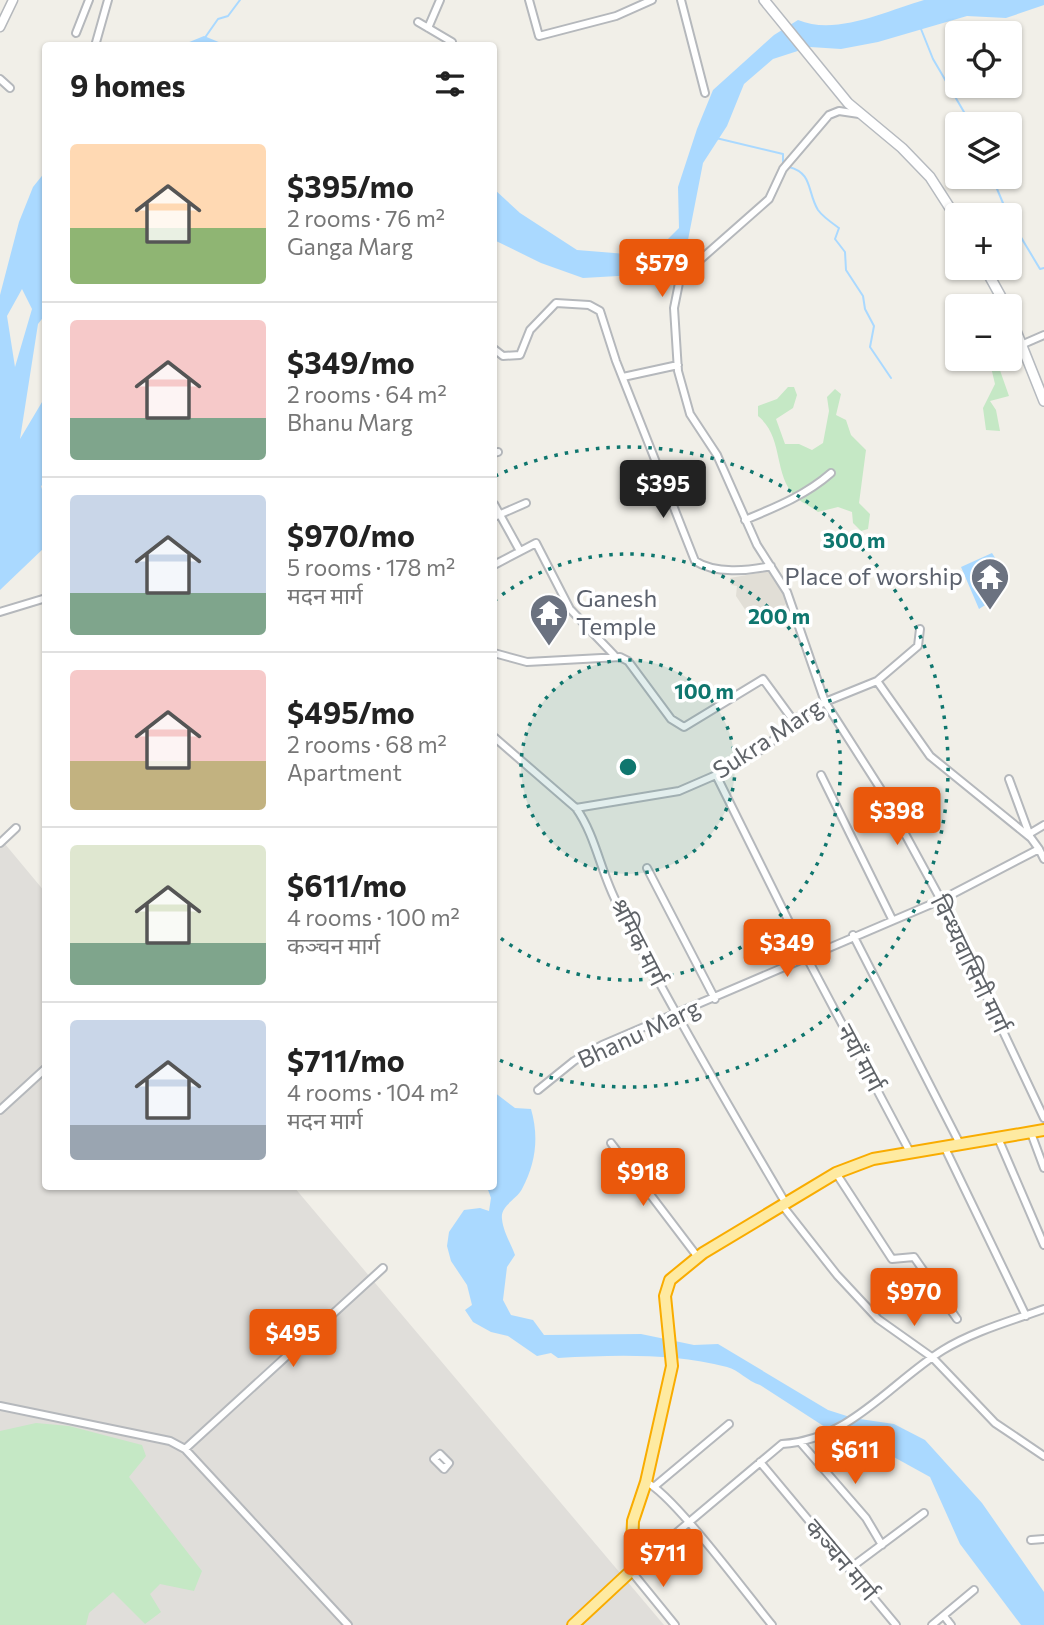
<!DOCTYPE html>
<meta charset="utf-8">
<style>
body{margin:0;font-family:Commissioner,"Noto Sans Devanagari",sans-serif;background:#f6f6f6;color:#222;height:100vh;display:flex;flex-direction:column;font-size:26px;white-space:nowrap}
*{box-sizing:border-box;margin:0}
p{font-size:23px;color:#767676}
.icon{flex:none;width:38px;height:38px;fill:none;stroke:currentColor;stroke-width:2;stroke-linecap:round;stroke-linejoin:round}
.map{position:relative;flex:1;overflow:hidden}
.drawer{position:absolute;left:42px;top:42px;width:455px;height:1148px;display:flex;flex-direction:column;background:#fff;border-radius:7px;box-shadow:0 2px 5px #0004}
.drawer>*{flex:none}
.controls{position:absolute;left:945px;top:21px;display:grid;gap:14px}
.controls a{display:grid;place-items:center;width:77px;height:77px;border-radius:7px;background:#fff;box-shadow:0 2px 5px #0004;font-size:35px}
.price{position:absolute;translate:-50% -60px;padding:0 16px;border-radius:7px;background:#ea580c;color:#fff;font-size:23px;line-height:46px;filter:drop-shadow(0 2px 4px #0008)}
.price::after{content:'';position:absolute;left:50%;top:42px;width:21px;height:16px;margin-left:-10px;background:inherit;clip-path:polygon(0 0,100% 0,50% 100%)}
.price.selected{background:#222;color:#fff}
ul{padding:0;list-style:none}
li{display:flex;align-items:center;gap:21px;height:175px;padding:0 28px}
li+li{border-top:2px solid #e0e0e0}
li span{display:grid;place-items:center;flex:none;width:196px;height:140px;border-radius:7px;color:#555}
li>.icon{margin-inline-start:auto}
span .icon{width:84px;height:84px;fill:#fffc;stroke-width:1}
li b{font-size:30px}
h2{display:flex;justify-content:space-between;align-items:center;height:84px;padding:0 28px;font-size:30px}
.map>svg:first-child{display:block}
.industrial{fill:#e0deda}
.education{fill:#e1ded6}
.green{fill:#c5e8c5}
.water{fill:#aad9ff;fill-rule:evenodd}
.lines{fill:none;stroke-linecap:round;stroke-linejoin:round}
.stream{stroke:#aad9ff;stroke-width:2}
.minor-casing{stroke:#b5b8bc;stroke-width:10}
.tertiary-casing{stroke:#b5b8bc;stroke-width:11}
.secondary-casing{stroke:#b6babf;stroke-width:12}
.trunk-casing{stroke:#f9ac00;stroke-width:14}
.minor{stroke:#fff;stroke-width:6}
.tertiary{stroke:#fff;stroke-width:8}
.secondary{stroke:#fff;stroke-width:9}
.trunk{stroke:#feeaa1;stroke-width:10}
.ring{fill:none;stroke:#0f766e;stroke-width:3.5;stroke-dasharray:3.5 7}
.labels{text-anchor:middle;stroke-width:7;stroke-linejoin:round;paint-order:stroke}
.worship-label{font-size:24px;fill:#5b616d;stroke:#fff;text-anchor:end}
.street-label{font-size:24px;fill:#5f6368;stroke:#fff}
.centre{fill:#0f766e;stroke:#fff;stroke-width:3.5}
.ring-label{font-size:21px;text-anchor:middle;font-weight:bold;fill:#0f766e;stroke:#fff;stroke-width:7;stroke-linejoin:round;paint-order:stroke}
</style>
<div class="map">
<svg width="1044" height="1625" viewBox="0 0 1044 1625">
<rect width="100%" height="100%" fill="#f1efe8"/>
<!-- industrial -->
<path class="industrial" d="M0,838L45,892L46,1186L294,1187L664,1625H0Z"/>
<!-- education -->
<path class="education" d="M770,571L788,603L754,623L736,596L737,586L731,585L730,578Z"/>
<!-- green -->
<path class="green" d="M989,359H996L1009,396L990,401L996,410L1000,431L986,430L983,408L995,384Z
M788,387H794L797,395L793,408L776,419L785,444H799L812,450L823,443L829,411L827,397L835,389L841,394L836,415L846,420L851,435L866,450L859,503L870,514L868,529L861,531L853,523L852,512L838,507L818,512C811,506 801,503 795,496C773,474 784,437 758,416V406L777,399Z
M36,1423L69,1426L142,1445L146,1456L129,1477L202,1571L194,1591L160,1584L150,1594L161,1612L145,1624L113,1592L89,1613L86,1625H0V1431Z"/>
<!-- water -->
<path class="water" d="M924,0H1044V5L1006,18L967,16L878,42L841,49L810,47L773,59L744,84L727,126L703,163L687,245L653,274L583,278L541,263L494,240V189L520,213L577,250L651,256L679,228L678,187L697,129L713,90L774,35L798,20C836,36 886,11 924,0Z
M204,36L226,45H182Z
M45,172V315L38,324L20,439L45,397L46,482L41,486L45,499V547L0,590V295L19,222L33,187ZM22,289L32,309L15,367L7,316Z
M992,553L1004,572L993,584L990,602L979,609L961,567Z
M494,1092L515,1108L531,1109C539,1137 536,1163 522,1189C517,1199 500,1206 502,1219C503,1231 511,1244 515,1255L507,1267L503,1300L511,1315L533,1320L544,1335L641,1334L694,1345L718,1344L828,1410L853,1418L894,1424L925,1440L982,1503L1044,1592V1625H1021L960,1544L930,1477L872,1445L842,1438L760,1385C747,1381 739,1370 727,1367C671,1353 615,1355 558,1358L551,1353L537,1356L508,1336L491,1332L473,1322L465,1310L472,1305L467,1285L451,1261L447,1246L449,1232L464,1210L480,1208L489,1211L491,1198L487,1187L494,1186Z"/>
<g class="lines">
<!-- stream -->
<path class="stream" d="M921,29L933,59L971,124
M204,39L218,19L228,16L240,0
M716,138L783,154V163
M789,167C813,173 807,192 818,210C823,217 832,223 839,228L835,239L845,252L846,270L863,296L865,309L874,326L870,347L891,378
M992,177L1008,215
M1010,219L1040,269L1044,268"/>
<!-- minor casing -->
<g class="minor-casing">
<path id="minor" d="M529,0L539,36L616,16L652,0
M681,0L705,93
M418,22L452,42
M428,28L440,0
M76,33L89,0
M95,46L108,0
M0,79L10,88
M859,114L839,111L829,115L783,169L769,199L693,266L679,283L674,308L678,371L690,414L717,455L757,545L787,592L825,702L880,788L941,900L1044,1118
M1021,345L1044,335
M494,349L503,356L520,355L530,330L556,303L589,305L600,311L616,361L695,561C715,574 748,571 771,566
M623,377L678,365
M494,453L498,452
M494,504L520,551
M494,517L526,503
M745,520C776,507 806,495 831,473
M494,565L536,543L570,609L614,655
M0,612L46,598
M494,653L527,662L620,657L628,661L671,719L684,727L763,679L793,720
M877,681L930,756L1031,838L1039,849
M494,737L576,808C596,836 601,874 618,905C670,1006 727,1104 785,1202
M716,775L806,956L910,1152
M821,775L892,919
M1009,779L1030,836
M576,808L679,791L716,775L766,747L793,720L825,702L877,681L918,646L920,629
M1029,834L1044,825
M0,843L16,828
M647,868L715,999
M853,935L960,1144
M538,1090L574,1061L602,1045L941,900L1039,849L1044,859
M0,1110L46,1068
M1031,1133L1044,1168
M998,1138L1044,1245
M611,1143L697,1256
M944,1146L1026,1316
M836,1173L892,1259L914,1257L957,1319
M782,1205L837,1275L878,1319L933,1358L995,1423L1044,1456
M0,1406L170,1441L185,1449L348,1625
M801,1443L866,1518L882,1545
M185,1449L383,1268
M440,1454L449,1463L444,1469L434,1459Z
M760,1462L896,1625
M646,1482C673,1494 748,1596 772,1625
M655,1486L729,1424
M1031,1540L1044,1539
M849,1569L924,1513
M944,1616L951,1625
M675,1625L631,1571L782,1444C850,1440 890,1383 943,1350C974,1331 1011,1321 1044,1309
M932,1625L974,1590"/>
</g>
<!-- tertiary casing -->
<g class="tertiary-casing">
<path id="tertiary" d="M0,27L13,0"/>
</g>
<!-- secondary casing -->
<g class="secondary-casing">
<path id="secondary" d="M764,0L848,103L902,148L930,177L957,219
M985,268L1006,306
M1010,316L1044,401"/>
</g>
<!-- trunk casing -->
<g class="trunk-casing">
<path id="trunk" d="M573,1625L631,1571L633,1521L646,1482L672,1366L665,1296L670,1280L703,1253L836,1173L873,1159L1044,1130"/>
</g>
<!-- minor -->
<use href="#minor" class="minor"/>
<!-- tertiary -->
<use href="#tertiary" class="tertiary"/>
<!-- secondary -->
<use href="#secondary" class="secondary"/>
<!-- trunk -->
<use href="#trunk" class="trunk"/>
</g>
<!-- distance rings -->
<circle cx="628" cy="767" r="107" fill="#0f766e" fill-opacity=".12"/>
<g class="ring">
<circle cx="628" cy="767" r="107"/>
<path d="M494 601A213 213 0 1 1 494 933"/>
<path d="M495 476A320 320 0 1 1 495 1058"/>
</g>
<!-- icons -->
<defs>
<g id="temple-pin" transform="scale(2.0125)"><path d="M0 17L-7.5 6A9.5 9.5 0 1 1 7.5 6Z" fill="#6b7280" stroke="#fff"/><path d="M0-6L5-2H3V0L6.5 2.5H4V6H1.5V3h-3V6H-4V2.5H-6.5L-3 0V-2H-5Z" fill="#fff"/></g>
</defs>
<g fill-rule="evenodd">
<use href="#temple-pin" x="990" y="577"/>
<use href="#temple-pin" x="549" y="613"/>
</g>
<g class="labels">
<!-- worship labels -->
<g class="worship-label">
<text x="963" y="585">Place of worship</text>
<text x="576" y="607" text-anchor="start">Ganesh<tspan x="576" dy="28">Temple</tspan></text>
</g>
<!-- street labels -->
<g class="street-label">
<text transform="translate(768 739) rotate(-33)" y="8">Sukra Marg</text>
<text transform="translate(638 942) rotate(63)" y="8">श्रमिक मार्ग</text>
<text transform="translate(970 964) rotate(64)" y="8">विन्ध्यवासिनी मार्ग</text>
<text transform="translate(639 1034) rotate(-25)" y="8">Bhanu Marg</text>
<text transform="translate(860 1058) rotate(62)" y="8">नयाँ मार्ग</text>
<text transform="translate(841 1560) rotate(50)" y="8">कञ्चन मार्ग</text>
</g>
</g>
<circle cx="628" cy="767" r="10" class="centre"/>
<g class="ring-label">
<text x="854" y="548">300 m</text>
<text x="779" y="624">200 m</text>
<text x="704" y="699">100 m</text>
</g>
</svg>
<div class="controls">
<a><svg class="icon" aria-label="locate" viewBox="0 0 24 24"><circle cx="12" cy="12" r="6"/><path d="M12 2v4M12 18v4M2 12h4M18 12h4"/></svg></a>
<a><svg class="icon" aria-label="layers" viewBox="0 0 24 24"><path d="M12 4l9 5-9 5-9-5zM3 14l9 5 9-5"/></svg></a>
<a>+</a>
<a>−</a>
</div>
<b class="price" style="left:662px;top:299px">$579</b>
<b class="price selected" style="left:663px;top:520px">$395</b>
<b class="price" style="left:897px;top:847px">$398</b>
<b class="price" style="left:787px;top:979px">$349</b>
<b class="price" style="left:643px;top:1208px">$918</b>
<b class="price" style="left:914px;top:1328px">$970</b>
<b class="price" style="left:293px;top:1369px">$495</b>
<b class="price" style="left:855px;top:1486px">$611</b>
<b class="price" style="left:663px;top:1589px">$711</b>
<section class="drawer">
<h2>9 homes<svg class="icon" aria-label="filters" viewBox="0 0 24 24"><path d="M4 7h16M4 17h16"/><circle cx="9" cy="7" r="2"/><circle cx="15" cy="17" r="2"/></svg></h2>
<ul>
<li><span style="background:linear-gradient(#ffd9b3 60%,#8fb573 0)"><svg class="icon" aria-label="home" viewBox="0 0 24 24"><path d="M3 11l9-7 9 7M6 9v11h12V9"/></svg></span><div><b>$395/mo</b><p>2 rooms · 76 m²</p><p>Ganga Marg</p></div></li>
<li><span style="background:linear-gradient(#f6c9c9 70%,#7fa58c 0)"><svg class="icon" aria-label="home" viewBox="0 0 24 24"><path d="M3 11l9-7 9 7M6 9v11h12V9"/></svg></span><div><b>$349/mo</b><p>2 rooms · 64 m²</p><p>Bhanu Marg</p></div></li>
<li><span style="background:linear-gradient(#c9d6e8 70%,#7fa58c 0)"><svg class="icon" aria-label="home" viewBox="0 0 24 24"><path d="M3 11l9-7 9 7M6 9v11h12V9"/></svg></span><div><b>$970/mo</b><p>5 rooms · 178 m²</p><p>मदन मार्ग</p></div></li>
<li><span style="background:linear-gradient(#f6c9c9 65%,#c2b280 0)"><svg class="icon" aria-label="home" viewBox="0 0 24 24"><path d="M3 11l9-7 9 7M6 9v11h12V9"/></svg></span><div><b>$495/mo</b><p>2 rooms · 68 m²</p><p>Apartment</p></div></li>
<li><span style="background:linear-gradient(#dfe7d0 70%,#7fa58c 0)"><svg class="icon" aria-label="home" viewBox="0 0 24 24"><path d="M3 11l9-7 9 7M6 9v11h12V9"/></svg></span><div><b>$611/mo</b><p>4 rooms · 100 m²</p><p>कञ्चन मार्ग</p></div></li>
<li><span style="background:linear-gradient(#c9d6e8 75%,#9aa5b1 0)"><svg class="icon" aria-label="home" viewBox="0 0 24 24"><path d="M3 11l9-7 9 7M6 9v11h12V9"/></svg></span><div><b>$711/mo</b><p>4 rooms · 104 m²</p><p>मदन मार्ग</p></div></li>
</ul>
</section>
</div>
